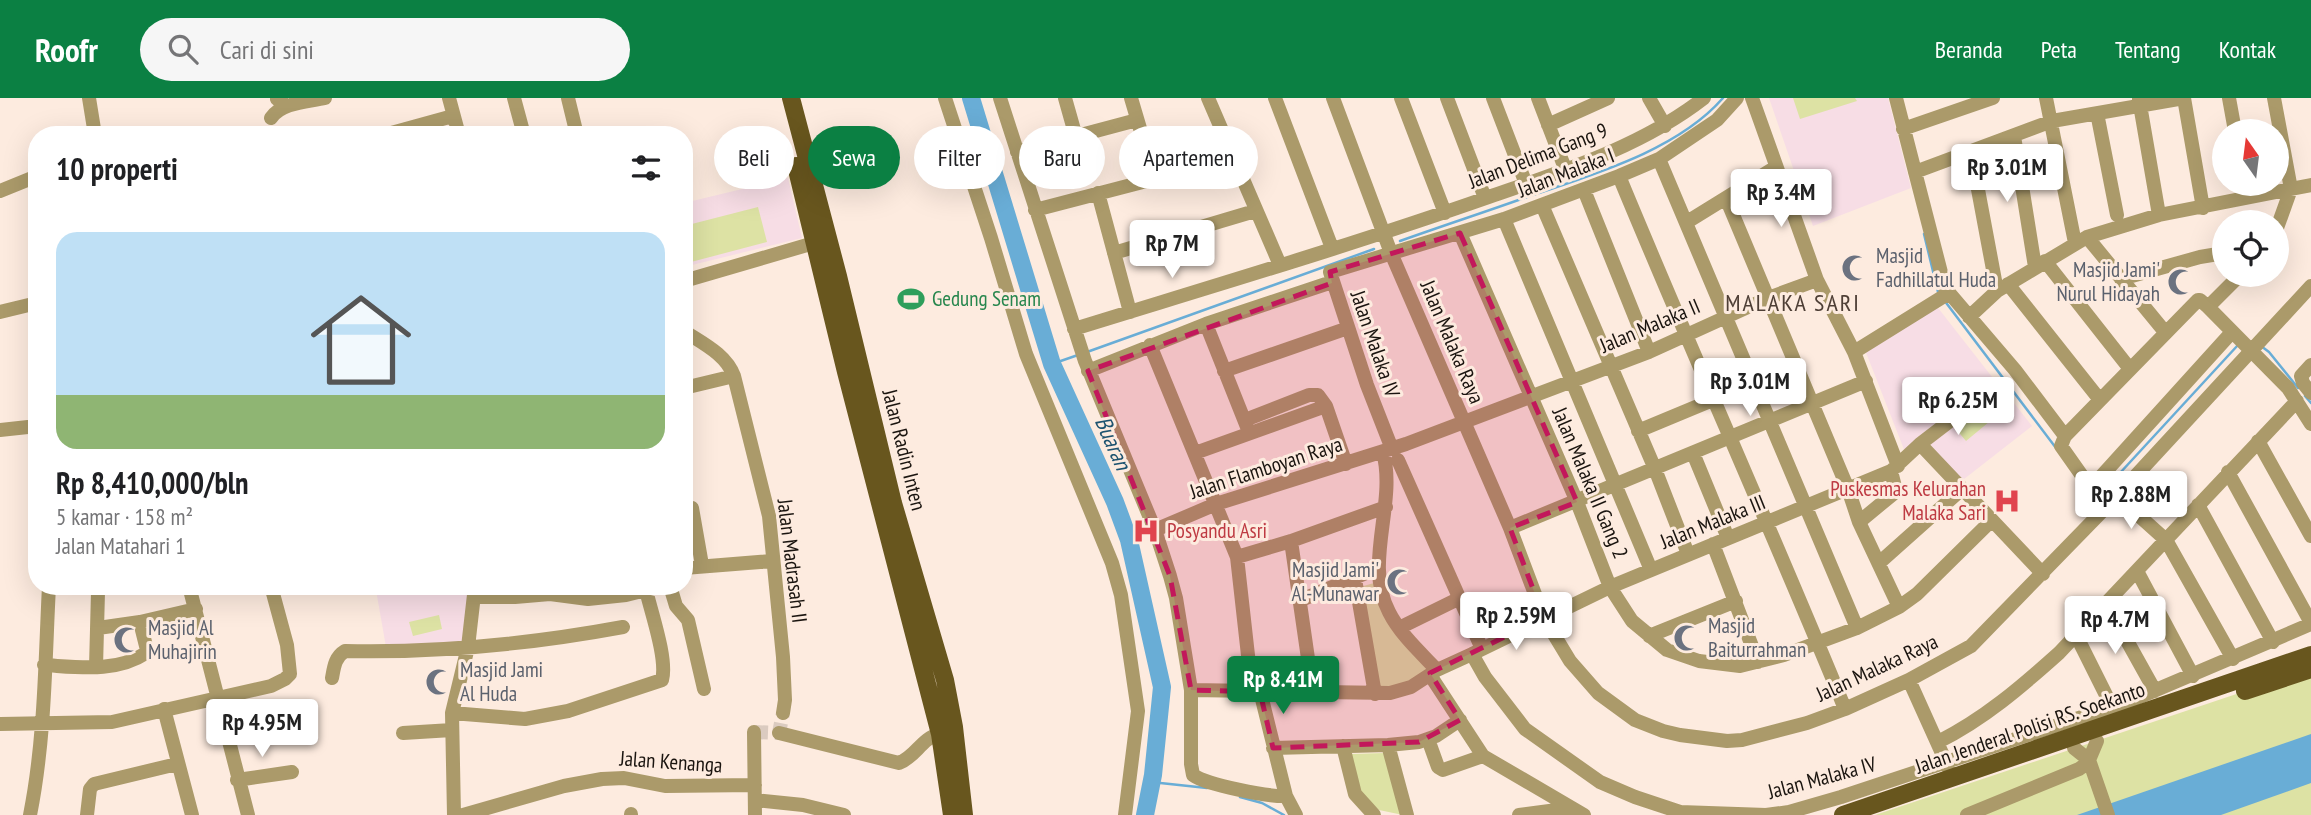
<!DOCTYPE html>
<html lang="id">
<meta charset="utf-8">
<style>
body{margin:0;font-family:"PT Sans Narrow",sans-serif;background:#f6f6f6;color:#202124;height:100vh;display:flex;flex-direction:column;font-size:26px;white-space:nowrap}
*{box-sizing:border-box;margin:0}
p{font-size:23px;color:#757577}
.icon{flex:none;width:38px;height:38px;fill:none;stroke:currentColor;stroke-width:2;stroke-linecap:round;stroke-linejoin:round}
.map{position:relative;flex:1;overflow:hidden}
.side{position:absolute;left:28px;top:28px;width:665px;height:469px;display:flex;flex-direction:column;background:#fff;border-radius:28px;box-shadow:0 7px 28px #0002}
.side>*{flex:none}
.banner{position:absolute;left:714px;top:28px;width:665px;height:63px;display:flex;gap:14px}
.needle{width:46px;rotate:346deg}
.buttons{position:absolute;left:2212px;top:21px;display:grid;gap:14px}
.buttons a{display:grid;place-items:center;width:77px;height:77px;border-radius:50%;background:#fff;box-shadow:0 7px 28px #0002;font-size:35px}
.price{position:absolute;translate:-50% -60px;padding:0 16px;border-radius:7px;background:#fff;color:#222;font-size:23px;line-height:46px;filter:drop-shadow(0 2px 4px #0008)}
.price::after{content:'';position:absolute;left:50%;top:42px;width:21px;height:16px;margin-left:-10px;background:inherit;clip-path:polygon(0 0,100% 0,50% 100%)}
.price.current{background:#0b8043;color:#fff}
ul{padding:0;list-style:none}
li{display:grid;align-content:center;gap:14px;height:371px;padding:0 28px}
li span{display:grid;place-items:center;height:217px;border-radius:21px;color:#555}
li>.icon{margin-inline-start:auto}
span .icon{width:126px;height:126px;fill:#fffc;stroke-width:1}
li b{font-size:30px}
h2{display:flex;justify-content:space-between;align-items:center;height:84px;padding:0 28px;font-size:30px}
.tag{padding:0 24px;border-radius:32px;background:#fff;box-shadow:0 7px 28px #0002;font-size:24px;line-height:63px}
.tag.current{background:#0b8043;color:#fff}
header{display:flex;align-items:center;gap:42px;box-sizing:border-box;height:98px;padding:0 35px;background:#0b8043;color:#fff}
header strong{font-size:33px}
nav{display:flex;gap:38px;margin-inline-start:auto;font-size:24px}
.search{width:490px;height:63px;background:#f6f6f6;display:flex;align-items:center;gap:18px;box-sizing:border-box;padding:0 24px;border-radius:38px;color:#757577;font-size:26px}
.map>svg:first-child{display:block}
.education{fill:#f7dde5}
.green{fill:#dde2a4}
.water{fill:#69add6}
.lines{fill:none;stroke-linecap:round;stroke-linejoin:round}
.stream{stroke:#69add6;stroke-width:2.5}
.river{stroke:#69add6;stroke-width:18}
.minor-tunnel{stroke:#dbcbc0;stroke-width:14;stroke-dasharray:14 7;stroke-linecap:butt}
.minor{stroke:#ab9a6a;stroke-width:14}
.major{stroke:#68561e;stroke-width:18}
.marked{fill:#c2185b;fill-opacity:0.2;stroke:#c2185b;stroke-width:5;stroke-dasharray:14 9;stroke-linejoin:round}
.labels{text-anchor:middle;stroke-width:6;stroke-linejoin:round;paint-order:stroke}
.street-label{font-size:21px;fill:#1a140f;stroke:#fdebdf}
.worship-label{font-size:21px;fill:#5b616d;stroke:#fdebdf;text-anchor:start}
.leisure-label{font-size:21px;fill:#27864d;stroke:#fdebdf;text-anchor:start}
.health-label{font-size:21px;fill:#be3a42;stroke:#fdebdf;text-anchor:end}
.water-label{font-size:23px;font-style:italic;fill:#1e5370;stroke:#fdebdf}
.quarter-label{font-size:24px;letter-spacing:2px;fill:#4e3f36;stroke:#fdebdf}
</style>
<header>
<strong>Roofr</strong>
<div class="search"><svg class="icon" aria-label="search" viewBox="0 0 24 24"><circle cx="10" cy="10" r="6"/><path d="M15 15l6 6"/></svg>Cari di sini</div>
<nav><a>Beranda</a><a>Peta</a><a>Tentang</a><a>Kontak</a></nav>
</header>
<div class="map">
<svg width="2311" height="717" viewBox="0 0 2311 717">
<rect width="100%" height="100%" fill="#fdebdf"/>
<!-- education -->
<path class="education" d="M1769,0H1888L1911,90L1813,128Z
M788,80L802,140L684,169V105Z
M1935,206L1996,284L1905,354L1865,252Z
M1999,286L2032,328L1959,385L1927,343Z
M473,488L462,547L386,549L376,492Z"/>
<!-- green -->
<path class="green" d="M1793,0H1855L1857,3L1800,21Z
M758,109L767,144L691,164L684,138V128Z
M1980,312L1989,324L1966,343L1956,331Z
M1374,485L1377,504L1430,572L1389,593L1378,592L1360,489Z
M439,517L442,531L413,538L409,524Z
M2311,571V717H1875Z
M1385,655L1403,717L1379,712L1360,695L1351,656Z"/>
<!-- water -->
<path class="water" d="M2311,636V685L2221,717H2077Z"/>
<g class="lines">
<!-- stream -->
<path class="stream" d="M1924,136L1938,194
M1400,143C1442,128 1485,114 1527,99C1591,77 1677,53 1723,0
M1944,202L2056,350
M2261,248L2269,254L2298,290
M1087,254L1374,151
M1052,266L1078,257
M2305,298L2311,305
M2087,388L2092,393L2099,394L2108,388L2238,247
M1151,684L1207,690
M1240,699L1262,705L1284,717"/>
<!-- river -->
<path class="river" d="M971,0L1052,266L1115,404L1129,442L1162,589L1153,677L1145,717"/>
<!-- minor-tunnel -->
<path class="minor-tunnel" d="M754,634L779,635L783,615"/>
<!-- minor -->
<path class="minor" d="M89,0L95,37
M449,0L459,37
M514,0L524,37
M568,0L577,37
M945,0L991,140L1026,256L1112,465L1121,497L1138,613L1125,717
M1000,0L1085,263L1155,432L1170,478L1176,500L1191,592V666L1193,677C1207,687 1269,699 1286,698
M1065,0L1076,39
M1131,0L1155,81
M1208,0L1280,167
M1275,0L1332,150
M1333,0L1391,155L1510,430L1544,520L1570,563L1598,595L1635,622L1663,633L1680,637L1727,643L1742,642L1807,625L1845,611L1909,582L1971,548L2117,398L2311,188
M1401,0L1445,115
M1447,0L1485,100
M1493,0L1526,86
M1538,0L1566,73
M1649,0L1665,28
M1752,0L1817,182L1854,254L1898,368
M1896,0L1945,190L2015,272L2065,338
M2046,0L2075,145
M2184,0L2203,110
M2229,0L2235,33
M2274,0L2291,91L2277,130
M277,1L281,0
M2139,1L2159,117
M2097,15L2117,117
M271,20C282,4 308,4 325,0
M1548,27L1608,0
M1903,31L1993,0
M384,37L453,18
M617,37L619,36
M2014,38L2035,169
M1017,54L1137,22
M1971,54L1997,193
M1659,61L1857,530
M1915,74L2052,23L2184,0
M1619,78C1693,257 1772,433 1845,611
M1584,92L1649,254
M0,93L37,78
M1098,95L1130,214
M1726,100L1848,391L1859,424L1899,509
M1542,107L1655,371L1688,456
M1035,112L1235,60
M1504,121L1651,472
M1687,124L1776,69
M1460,135L1577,404L1610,489L1632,523L1667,552L1699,563L1740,568L1784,557L1857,530L1899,509L1917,496L1992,422
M2087,139L2165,234
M1114,155L1255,113
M2045,163L2130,271
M2121,181L2200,159L2224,155
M684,183L814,145
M2008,186L2100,302
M2208,209L2288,290L2311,326
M0,214L37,205
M1969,219L1997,193L2087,139L2159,117L2311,87
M1206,226L1247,329
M1074,231C1213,188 1352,147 1489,99C1563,73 1641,49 1704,0
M684,233C702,245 726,256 734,278L769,418L783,559L785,602L783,615
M2232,234L2097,383L2085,382L2061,348L2065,338L2198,202H2200L2208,209L2240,177
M1150,247L1237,459L1252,593
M1854,254L1949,195
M2311,267L2301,278L2303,285L2311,295
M1088,273L1206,226L1332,184
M1224,273L1348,230
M684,290L734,278
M1245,322L1309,297H1318L1326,308L1346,366
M0,332L37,328
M1638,333L1715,301
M2258,343L2311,438
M1920,346L2043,476
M1392,351L1367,287L1330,174L1504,121L1619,78L1659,61L1717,22L1737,0
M1383,354C1397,406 1363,464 1389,514C1400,536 1420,554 1437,572L1472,556L1485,579L1525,631L1600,684L1635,699L1680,714L1766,717L1789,714L1841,699L2130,603L2311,526
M1195,355L1326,308
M1693,355L1728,440
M1398,362L1482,551
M2228,374L2311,525
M2117,398L2166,442L2233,561
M2198,407L2273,544
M692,410L702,467
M1859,424L1893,396L1895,389L1891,373
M1510,430L1866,283
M1155,432L1216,406L1406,346L1649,254L1768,200L1817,182
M1291,443L1313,595
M1713,446L1758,564
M1237,459L1291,443L1386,409
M1879,465L1962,391
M684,470L772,463
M2137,473L2193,578
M1355,481L1375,596
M189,488L248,717
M670,488L676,508L688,522L704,591
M474,499H515L550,496L588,501L626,497L662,488
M1301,502L1378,470
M2106,505L2155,593
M98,530L140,524L196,511
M1399,530L1458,501
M2076,537L2112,609
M1649,538L1736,503
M1472,556L1610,489L1891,373L1920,346L1976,303
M44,567C78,569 116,575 146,555L147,552L140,524
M96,569L98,494
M1430,577L1483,658L1584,717
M332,580C334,569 335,559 345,553C438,555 531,546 623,529
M1909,582L1950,673
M1191,592L1390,595L1411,589L1437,572
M1260,593L1286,698L1296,717
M164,611L192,717
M452,615L525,621L568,613L662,582C668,561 650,511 645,488
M0,626L112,624L271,588L285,581L290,576L287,547L271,488
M754,634L755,717
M403,635L452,632
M779,635L899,665C917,658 921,640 940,636
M1428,641L1438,669L1443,672L1483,658
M2097,643L2089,662L2108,717
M1938,644C1984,621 2021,589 2059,555L2297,303
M1388,647L1407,717
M1343,648L1355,696L1374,717
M1273,650L1388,647L1419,644L1436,638L1460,622
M2074,650L2089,662
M237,682L292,674
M755,702L803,707L844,717
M631,716V717
M30,717C45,642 45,564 49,488
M87,717L90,691L94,686L177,666
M454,717L452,615L468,549L475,488
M463,717L564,688L602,681L624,680L665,688L755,687
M1519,717L1572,710
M1967,717L2079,671L2089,664"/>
<!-- major -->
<path class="major" d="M791,0L838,178L893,405L945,582L954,629L964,717
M796,68L846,274L940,636L952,717
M2245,593L2311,571
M1843,717L2311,557"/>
</g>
<!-- marked area -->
<path class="marked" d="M1460,135L1577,404L1510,430L1544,520L1430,575L1460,622L1419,644L1273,650L1260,594L1191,592L1170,478L1088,273L1332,185L1330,174Z"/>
<!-- icons -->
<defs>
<g id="mosque-bare" transform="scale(2.1)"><path d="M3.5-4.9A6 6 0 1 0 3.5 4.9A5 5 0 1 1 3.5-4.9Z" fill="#6b7280" stroke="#fdebdf" stroke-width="2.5" paint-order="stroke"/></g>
<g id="stadium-bare" transform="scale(2.1)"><path d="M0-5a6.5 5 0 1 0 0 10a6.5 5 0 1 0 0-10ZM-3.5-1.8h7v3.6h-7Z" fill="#2e9e5b" stroke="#fdebdf" stroke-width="2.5" paint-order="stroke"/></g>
<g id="hospital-bare" transform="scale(2.1)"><path d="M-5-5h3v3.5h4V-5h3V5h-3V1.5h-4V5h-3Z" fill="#e0444e" stroke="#fdebdf" stroke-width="2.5" paint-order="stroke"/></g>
</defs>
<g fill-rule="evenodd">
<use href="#mosque-bare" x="1855" y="170"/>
<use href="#mosque-bare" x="2181" y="184"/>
<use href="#stadium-bare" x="911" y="201"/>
<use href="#hospital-bare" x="2007" y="403"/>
<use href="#hospital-bare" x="1146" y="433"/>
<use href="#mosque-bare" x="1400" y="484"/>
<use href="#mosque-bare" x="1687" y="540"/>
<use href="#mosque-bare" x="127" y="542"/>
<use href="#mosque-bare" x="439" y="584"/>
</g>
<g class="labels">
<!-- street labels -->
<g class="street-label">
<text transform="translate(1538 58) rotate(-21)" y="7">Jalan Delima Gang 9</text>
<text transform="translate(1566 75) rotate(-21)" y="7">Jalan Malaka I</text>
<text transform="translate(1650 228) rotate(-23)" y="7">Jalan Malaka II</text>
<text transform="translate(1452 244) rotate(67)" y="7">Jalan Malaka Raya</text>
<text transform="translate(1375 246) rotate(71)" y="7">Jalan Malaka IV</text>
<text transform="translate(904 352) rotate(76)" y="7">Jalan Radin Inten</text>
<text transform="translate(1266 370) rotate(-18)" y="7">Jalan Flamboyan Raya</text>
<text transform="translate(1590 385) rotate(67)" y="7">Jalan Malaka II Gang 2</text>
<text transform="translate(1713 424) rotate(-22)" y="7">Jalan Malaka III</text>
<text transform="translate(792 463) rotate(83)" y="7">Jalan Madrasah II</text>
<text transform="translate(1877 570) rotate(-25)" y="7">Jalan Malaka Raya</text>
<text transform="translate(2030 630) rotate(-19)" y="7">Jalan Jenderal Polisi RS. Soekanto</text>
<text transform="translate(671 664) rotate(4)" y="7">Jalan Kenanga</text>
<text transform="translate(1822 680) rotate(-15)" y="7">Jalan Malaka IV</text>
</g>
<!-- worship labels -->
<g class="worship-label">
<text x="1876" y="165">Masjid<tspan x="1876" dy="24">Fadhillatul Huda</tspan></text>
<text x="2160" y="179" text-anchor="end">Masjid Jami'<tspan x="2160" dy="24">Nurul Hidayah</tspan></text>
<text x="1379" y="479" text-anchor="end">Masjid Jami'<tspan x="1379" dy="24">Al-Munawar</tspan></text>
<text x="1708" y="535">Masjid<tspan x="1708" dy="24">Baiturrahman</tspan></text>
<text x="148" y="537">Masjid Al<tspan x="148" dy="24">Muhajirin</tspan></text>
<text x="460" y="579">Masjid Jami<tspan x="460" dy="24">Al Huda</tspan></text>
</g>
<!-- leisure labels -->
<g class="leisure-label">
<text x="932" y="208">Gedung Senam</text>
</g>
<!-- health labels -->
<g class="health-label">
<text x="1986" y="398">Puskesmas Kelurahan<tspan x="1986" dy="24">Malaka Sari</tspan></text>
<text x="1167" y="440" text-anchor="start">Posyandu Asri</text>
</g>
<!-- water labels -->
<g class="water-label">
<text transform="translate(1113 345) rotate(66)" y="8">Buaran</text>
</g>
<!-- quarter labels -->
<g class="quarter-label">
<text x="1793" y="213">MALAKA SARI</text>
</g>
</g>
</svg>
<div class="buttons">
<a><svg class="needle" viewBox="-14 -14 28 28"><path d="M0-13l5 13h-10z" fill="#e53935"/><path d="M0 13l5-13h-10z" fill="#757577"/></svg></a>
<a><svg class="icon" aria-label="locate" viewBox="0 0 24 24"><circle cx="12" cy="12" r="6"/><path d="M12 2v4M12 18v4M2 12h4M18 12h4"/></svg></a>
</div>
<b class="price" style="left:2007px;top:106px">Rp 3.01M</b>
<b class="price" style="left:1781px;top:131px">Rp 3.4M</b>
<b class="price" style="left:1172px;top:182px">Rp 7M</b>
<b class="price" style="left:1750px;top:320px">Rp 3.01M</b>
<b class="price" style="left:1958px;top:339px">Rp 6.25M</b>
<b class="price" style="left:2131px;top:433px">Rp 2.88M</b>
<b class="price" style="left:1516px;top:554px">Rp 2.59M</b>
<b class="price" style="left:2115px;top:558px">Rp 4.7M</b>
<b class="price current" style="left:1283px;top:618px">Rp 8.41M</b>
<b class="price" style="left:262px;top:661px">Rp 4.95M</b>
<div class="banner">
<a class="tag">Beli</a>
<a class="tag current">Sewa</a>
<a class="tag">Filter</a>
<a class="tag">Baru</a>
<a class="tag">Apartemen</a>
</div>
<section class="side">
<h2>10 properti<svg class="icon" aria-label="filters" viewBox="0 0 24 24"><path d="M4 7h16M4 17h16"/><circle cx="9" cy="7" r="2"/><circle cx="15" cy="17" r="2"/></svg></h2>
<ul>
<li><span style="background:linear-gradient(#bfe0f5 75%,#8fb573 0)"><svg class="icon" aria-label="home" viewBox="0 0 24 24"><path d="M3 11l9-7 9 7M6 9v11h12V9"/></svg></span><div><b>Rp 8,410,000/bln</b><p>5 kamar · 158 m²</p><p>Jalan Matahari 1</p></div></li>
</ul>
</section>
</div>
